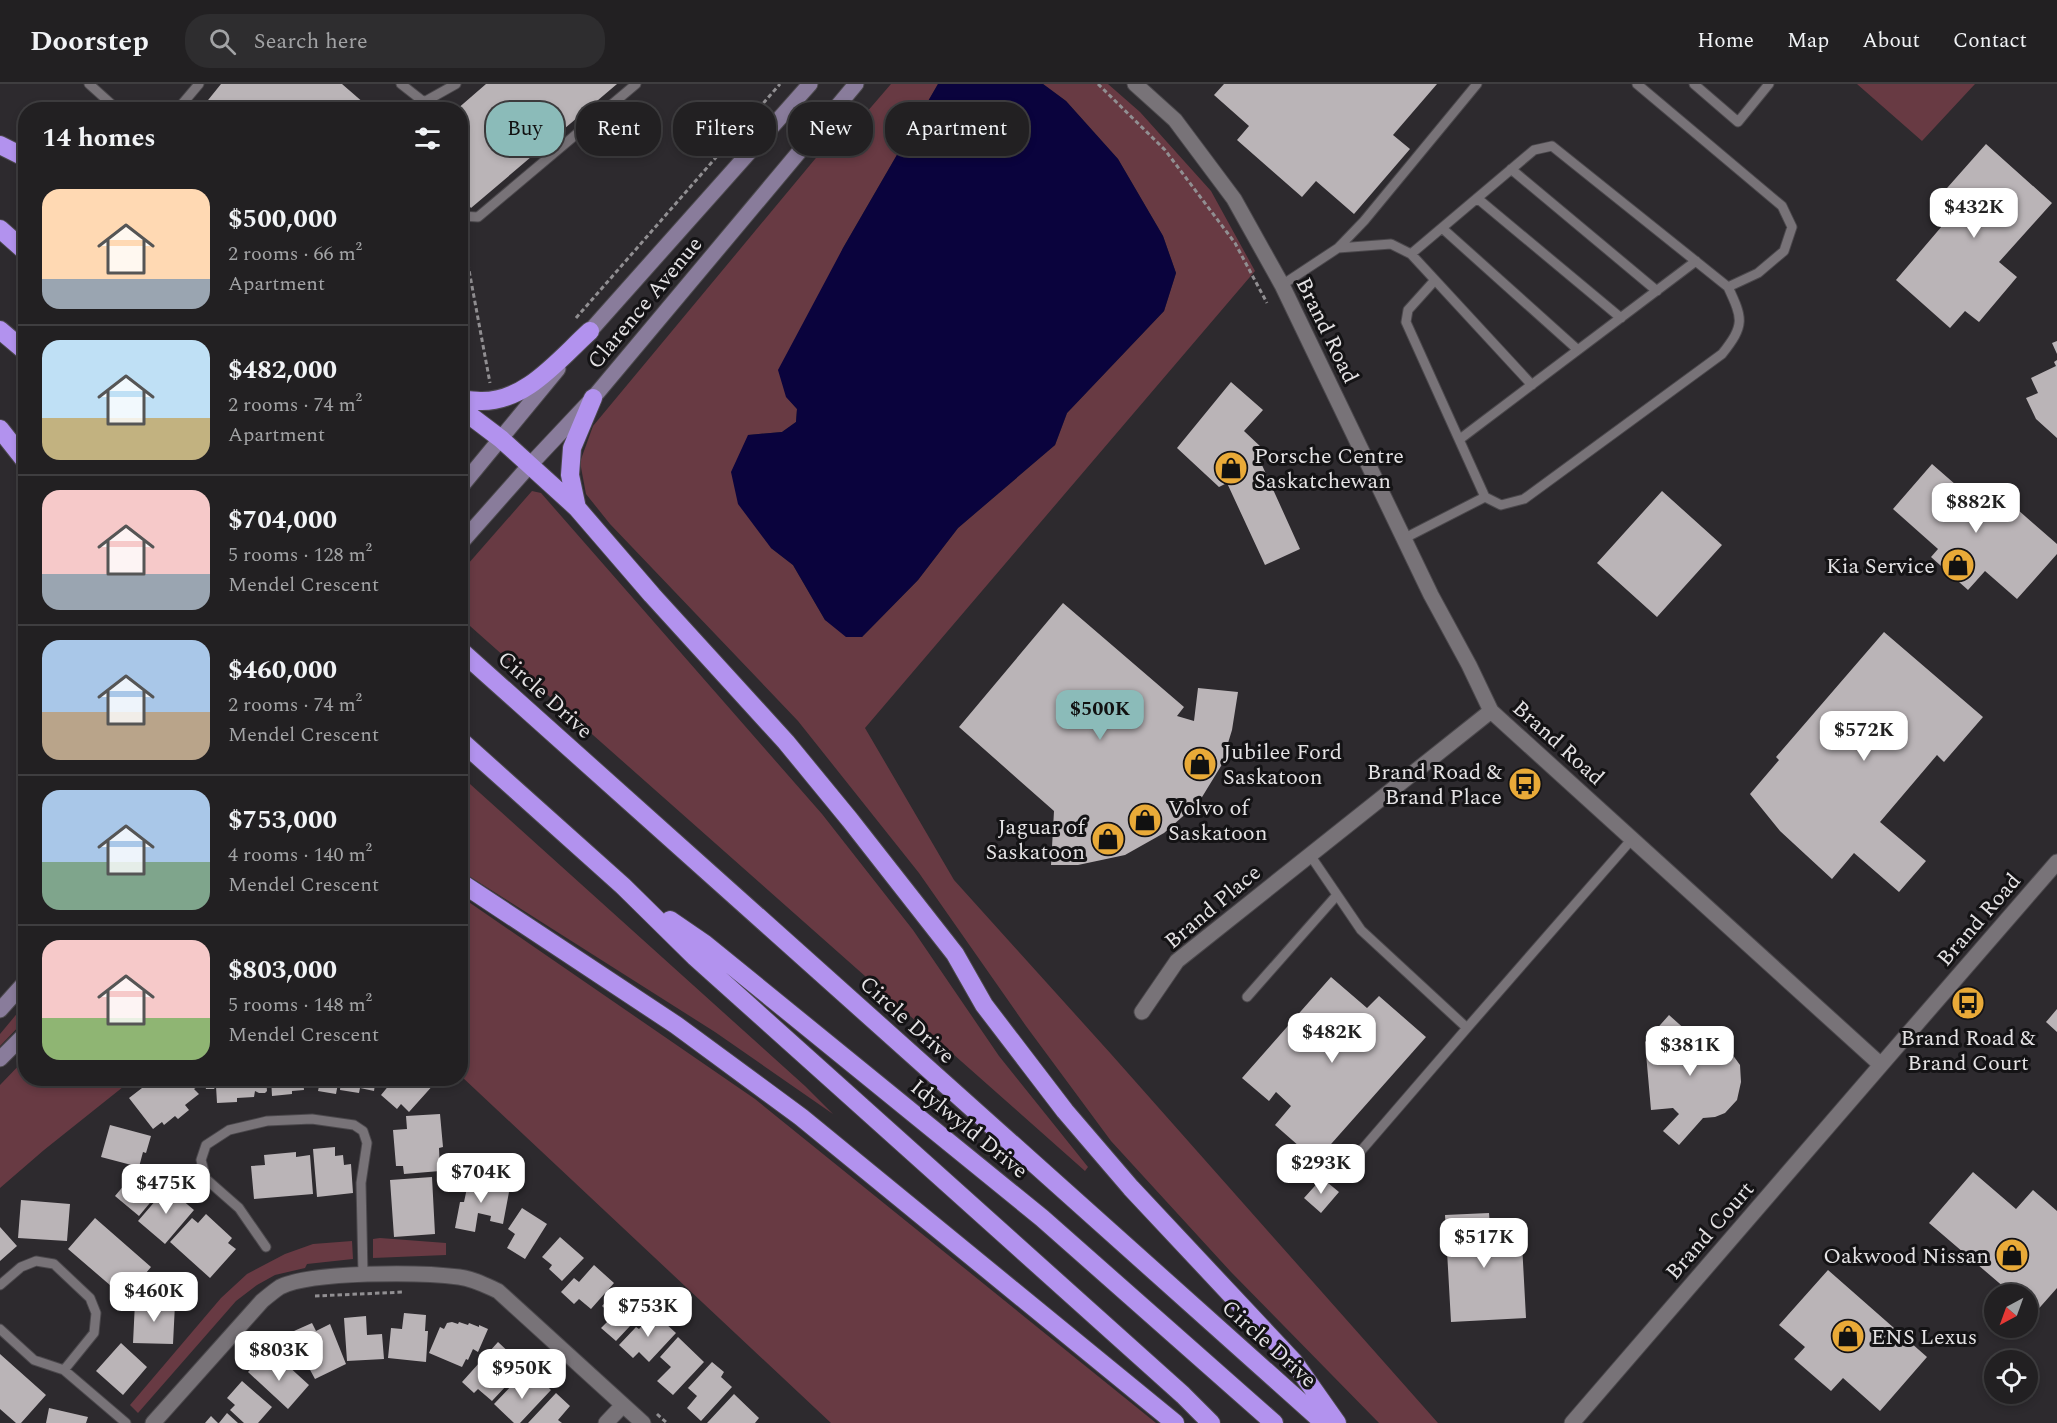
<!DOCTYPE html>
<meta charset="utf-8">
<style>
body{margin:0;font-family:Spectral,serif;background:#2e2d2f;color:#f1f3f6;height:100vh;display:flex;flex-direction:column;font-size:22px;white-space:nowrap}
*{box-sizing:border-box;margin:0}
p{font-size:20px;color:#a2a3a5}
.icon{flex:none;width:33px;height:33px;fill:none;stroke:currentColor;stroke-width:2;stroke-linecap:round;stroke-linejoin:round}
.map{position:relative;flex:1;overflow:hidden}
.side{position:absolute;left:18px;top:18px;width:450px;height:984px;display:flex;flex-direction:column;background:#222022;border-radius:24px;box-shadow:0 3px 9px #0003,0 0 0 2px #3f3e40}
.side>*{flex:none}
.top-card{position:absolute;left:486px;top:18px;width:570px;height:54px;display:flex;gap:12px}
.needle{width:39px;rotate:221deg}
.fabs{position:absolute;left:1984px;top:1200px;display:grid;gap:12px}
.fabs a{display:grid;place-items:center;width:54px;height:54px;border-radius:50%;background:#222022;box-shadow:0 3px 9px #0003,0 0 0 2px #3f3e40;font-size:30px}
.price{position:absolute;translate:-50% -51px;padding:0 14px;border-radius:12px;background:#fff;color:#222;font-size:20px;line-height:39px;filter:drop-shadow(0 2px 3px #0008)}
.price::after{content:'';position:absolute;left:50%;top:36px;width:18px;height:14px;margin-left:-9px;background:inherit;clip-path:polygon(0 0,100% 0,50% 100%)}
.price.current{background:#8bbbb9;color:#111}
ul{padding:0;list-style:none}
li{display:flex;align-items:center;gap:18px;height:150px;padding:0 24px}
li+li{border-top:2px solid #3f3e40}
li span{display:grid;place-items:center;flex:none;width:168px;height:120px;border-radius:18px;color:#555}
li>.icon{margin-inline-start:auto}
span .icon{width:72px;height:72px;fill:#fffc;stroke-width:1}
li b{font-size:26px}
h2{display:flex;justify-content:space-between;align-items:center;height:72px;padding:0 24px;font-size:26px}
.tag{padding:0 21px;border-radius:24px;background:#222022;box-shadow:0 3px 9px #0003,0 0 0 2px #3f3e40;font-size:21px;line-height:54px}
.tag.current{background:#8bbbb9;color:#111}
header{display:flex;align-items:center;gap:36px;box-sizing:border-box;height:84px;padding:0 30px;background:#222022;border-bottom:2px solid #3f3e40}
header strong{font-size:28px}
nav{display:flex;gap:33px;margin-inline-start:auto;font-size:21px}
.search{width:420px;height:54px;background:#2e2d2f;display:flex;align-items:center;gap:15px;box-sizing:border-box;padding:0 21px;border-radius:24px;color:#a2a3a5;font-size:22px}
.map>svg:first-child{display:block}
.green{fill:#683a43}
.water{fill:#0a033d}
.building{fill:#bab4b7}
.lines{fill:none;stroke-linecap:round;stroke-linejoin:round}
.service-casing{stroke:#4b484c;stroke-width:11}
.minor-casing{stroke:#4b484c;stroke-width:17}
.secondary-casing{stroke:#4b484c;stroke-width:17}
.motorway-casing{stroke:#4b484c;stroke-width:20}
.path{stroke:#918f92;stroke-width:3;stroke-dasharray:4.5 3;stroke-linecap:butt}
.service{stroke:#787378;stroke-width:9}
.minor{stroke:#787378;stroke-width:15}
.secondary{stroke:#897c9b;stroke-width:15}
.motorway{stroke:#b292ee;stroke-width:18}
.labels{text-anchor:middle;stroke-width:6;stroke-linejoin:round;paint-order:stroke}
.street-label{font-size:22px;fill:#e4e2e4;stroke:#141315}
.poi-label{font-size:22px;fill:#e4e2e4;stroke:#141315;text-anchor:start}
</style>
<header>
<strong>Doorstep</strong>
<div class="search"><svg class="icon" aria-label="search" viewBox="0 0 24 24"><circle cx="10" cy="10" r="6"/><path d="M15 15l6 6"/></svg>Search here</div>
<nav><a>Home</a><a>Map</a><a>About</a><a>Contact</a></nav>
</header>
<div class="map">
<svg width="2057" height="1339" viewBox="0 0 2057 1339">
<rect width="100%" height="100%" fill="#2d2a2e"/>
<!-- green -->
<path class="green" d="M891,0H938L843,164L786,312L797,325L796,338L782,348L748,351L771,464L793,481L825,536L862,553L918,496L958,444L1055,361L1067,329L1164,227L1176,189L1163,152L1118,75L1066,17L1043,0H1108L1140,28L1211,107L1255,187L865,644L954,796L1111,970L1438,1339H1379L1231,1188L1111,1057L1026,942L919,789L798,637L610,440L586,410L580,378L593,342L825,63L866,29Z
M1857,0H1975L1922,57Z
M532,407L541,409L822,730L913,846L999,972L1088,1083L1085,1087L461,534V488Z
M460,691L805,1002L833,1030L715,948L461,787Z
M460,812L755,1015L1156,1339H831L461,992Z
M25,920V936L0,962V950Z
M25,975L26,994L133,995L44,1066L0,1104V1001Z
M380,1154L446,1159V1171L373,1174V1155Z
M352,1157L353,1175L307,1180L305,1184L275,1191L257,1201L236,1217L138,1329L130,1321L221,1214L247,1190L285,1170L313,1160Z"/>
<!-- water -->
<path class="water" d="M938,0H1043L1066,17L1118,75L1163,152L1176,189L1164,227L1067,329L1055,361L958,444L918,496L862,553H846L825,536L793,481L771,464L738,420L731,388L748,351L782,348L796,338L797,325L786,313L778,286L843,164Z"/>
<!-- building -->
<path class="building" d="M221,0H342L372,26H200Z
M486,0H617L471,124L460,111V26H456Z
M1224,0H1437L1393,51L1410,65L1354,130L1316,97L1302,113L1237,56L1249,42L1214,11Z
M1986,60L2052,119L1999,178L2017,193L1979,238L1965,227L1950,244L1896,196L1948,135L1932,121Z
M2057,257V270L2052,259Z
M2057,276V354L2036,335L2026,314L2038,309L2031,294L2056,282L2054,278Z
M1231,298L1263,326L1244,347L1262,364L1257,370L1300,465L1265,481L1227,399L1219,403L1177,364Z
M1932,380L1987,428L2002,412L2057,460V470L2017,515L1985,487L1968,506L1931,473L1938,465L1893,425Z
M1662,407L1722,461L1657,533L1597,479Z
M1063,519L1184,623L1177,632L1194,637L1198,604L1238,608L1232,646L1221,682L1199,718L1164,749L1125,771L1078,781H1051L1054,727L959,643Z
M1884,548L1983,633L1944,678L1937,671L1880,738L1926,777L1899,808L1854,769L1832,795L1780,747L1750,710L1779,676L1776,673Z
M1331,893L1367,924L1379,912L1426,953L1316,1077L1275,1041L1291,1022L1276,1008L1269,1017L1242,994Z
M2057,925V948L2046,938Z
M1669,931L1697,956L1714,955L1727,963L1740,981L1741,998L1737,1016L1725,1029L1715,1033L1703,1034L1679,1061L1663,1047L1679,1030L1673,1024L1651,1026L1645,958Z
M155,994H190L197,1003L194,1005L199,1010L185,1021L189,1026L178,1035L175,1032L164,1041L162,1038L153,1045L129,1014Z
M203,994H266L267,1007L265,1009H259L255,1007L254,1013L237,1014V1018L217,1019L216,1002L214,1005H206Z
M271,994H303L304,1006L292,1007V1010L272,1012Z
M306,994H339L336,1010L318,1007L319,1002L306,999Z
M341,994H376L374,1007L360,1004L359,1009L340,1006Z
M395,994H429L435,999L409,1028L401,1020L397,1025L381,1011Z
M440,1030L443,1063L439,1064L440,1087L404,1090L403,1082H396L393,1046L407,1045L406,1032Z
M110,1041L151,1052L146,1069L143,1068L139,1083L101,1073Z
M335,1063V1072L343,1071L344,1081L351,1080L353,1109L317,1113L313,1065Z
M296,1068V1073L310,1071L313,1110L254,1115L251,1082L265,1081L264,1071Z
M143,1084L150,1090L155,1084L169,1096L139,1132L115,1112L135,1088L138,1090Z
M1973,1088L2016,1125L2033,1106L2057,1127V1204L2034,1230L2028,1224V1210H2012L1929,1139Z
M470,1090L485,1093L483,1103L509,1108L503,1140L490,1137L491,1132L478,1129L475,1148L455,1144L460,1118H464Z
M432,1093L435,1150L394,1153L390,1096Z
M1322,1094L1339,1108L1321,1129L1304,1114Z
M169,1101L183,1113L181,1115L194,1126L165,1160L138,1137Z
M21,1116L70,1120L67,1157L18,1154Z
M522,1124L547,1140L525,1175L507,1164L515,1150L508,1145Z
M1489,1129L1490,1143L1521,1141L1526,1234L1451,1238L1445,1131Z
M206,1130L232,1154L228,1159L236,1165L210,1194L170,1158L192,1134L198,1139Z
M95,1134L151,1183L125,1214L68,1165Z
M0,1143L17,1162L0,1177Z
M560,1153L584,1174L562,1197L549,1185L552,1181L542,1173Z
M594,1181L614,1199L591,1225L579,1215L574,1220L561,1208L574,1194L579,1198Z
M1828,1186L1927,1273L1880,1327L1843,1294L1831,1307L1794,1275L1805,1263L1779,1241Z
M618,1204L644,1227L616,1257L601,1244L613,1232L602,1222Z
M135,1218L175,1220L173,1260L133,1259Z
M404,1229L426,1231L425,1247H428L426,1278L388,1274L391,1244L402,1245Z
M654,1229L676,1249L649,1278L639,1268L633,1274L619,1261L636,1243L639,1245Z
M366,1232L367,1251L382,1250L384,1275L347,1277L344,1234Z
M452,1238L458,1240L459,1238L468,1241L469,1239L479,1243V1241L488,1245L478,1268L473,1265L468,1276L466,1275L462,1283L429,1269L440,1243L444,1245L447,1239Z
M312,1239L316,1247L330,1240L346,1280L315,1295L303,1273L297,1276L285,1251Z
M678,1253L704,1278L673,1311L657,1297L671,1283L660,1273Z
M498,1258L515,1274L510,1280L519,1288L492,1317L478,1305L474,1309L462,1298Z
M121,1259L147,1283L123,1311L96,1287Z
M0,1270L46,1311L21,1339H16L0,1325Z
M261,1273L279,1289L286,1280L309,1301L288,1325L248,1288Z
M712,1278L724,1288L721,1293L732,1303L701,1337L687,1324L697,1312L688,1304Z
M538,1294L551,1306L520,1339H514L494,1320L515,1298L525,1307Z
M242,1297L272,1323L258,1339H244L230,1326L235,1321L227,1314Z
M556,1309L570,1322L558,1336L562,1339H528Z
M734,1310L759,1334L755,1339H707Z
M49,1324L88,1333L86,1339H46Z
M227,1329L238,1339H219Z
M211,1332L218,1339H205Z"/>
<g class="lines">
<!-- service casing -->
<g class="service-casing">
<path id="service" d="M89,0L118,26
M401,0L424,18
M1637,0L1782,122L1792,143L1784,167L1758,189L1728,203
M1694,0L1738,38L1769,0
M177,26L199,0
M419,26L424,18L456,0
M1511,85L1657,207
M1477,114L1621,234
M460,132L478,133L636,0
M1442,144L1578,266
M1338,164L1391,160L1411,170L1532,301
M1411,170L1534,66L1552,62L1728,203C1743,235 1745,241 1722,270L1524,415L1501,421L1485,413L1406,238L1408,226L1435,196
M1282,201L1338,164L1364,137L1477,0
M1460,355L1696,177
M1403,455L1485,413
M1310,771L1361,846L1467,944L1632,755
M1247,913L1337,811
M1341,1090L1467,944
M266,1163L239,1124L206,1095L201,1076L206,1061L229,1046L267,1037L312,1035L354,1041L363,1047L367,1059L361,1099L363,1190
M0,1201L21,1183L36,1177L54,1180L90,1214L96,1229L94,1249L64,1286
M0,1245L34,1276L64,1286L126,1339"/>
</g>
<!-- minor casing -->
<g class="minor-casing">
<path id="minor" d="M1135,0L1175,36L1234,115L1282,201L1431,511L1469,581L1491,627L1881,981L2057,778
M1142,928L1177,877L1491,627
M153,1339L262,1217C268,1212 274,1207 280,1203C313,1187 421,1188 459,1193C474,1195 485,1201 498,1207L643,1339
M606,1339L623,1321
M1572,1339L1881,981"/>
</g>
<!-- secondary casing -->
<g class="secondary-casing">
<path id="secondary" d="M583,255L810,0
M460,404L558,285
M460,460L529,382L593,314L856,0
M0,926L26,897
M0,975L26,949"/>
</g>
<!-- motorway casing -->
<g class="motorway-casing">
<path id="motorway" d="M0,61L26,74
M0,145L26,168
M0,246L26,268
M460,314C467,317 472,316 479,317C525,319 558,276 590,247
M460,324L501,355L577,424L652,511L786,658L850,736L955,870L984,921L1065,1027L1131,1104L1294,1278L1337,1339
M0,345L26,378
M577,424L570,391L572,364L593,314
M460,566L1324,1339
M460,656L623,802L695,873L1183,1311L1211,1339
M460,798L676,941L801,1033L1175,1339
M670,836L705,860L1042,1134L1274,1339"/>
</g>
<!-- path -->
<path class="path" d="M1098,0L1165,66L1235,159L1267,219
M461,143L490,299
M576,234L780,0
M315,1212L404,1208
M657,1330L667,1339"/>
<!-- service -->
<use href="#service" class="service"/>
<!-- minor -->
<use href="#minor" class="minor"/>
<!-- secondary -->
<use href="#secondary" class="secondary"/>
<!-- motorway -->
<use href="#motorway" class="motorway"/>
</g>
<!-- icons -->
<defs>
<g id="shop-disc" transform="scale(1.725)"><circle r="9.5" fill="#e9aa38" stroke="#141315"/><path d="M-5-2.5h2.3a2.7 3.5 0 0 1 5.4 0H5L5.5 6h-11ZM-1.5-2.5h3a1.5 2.3 0 0 0-3 0Z" fill="#111"/></g>
<g id="bus-disc" transform="scale(1.725)"><circle r="9.5" fill="#e9aa38" stroke="#141315"/><path d="M-5-6H5V4H4V6H2V4H-2V6H-4V4H-5ZM-3.5-4V0h7V-4ZM-3.5 1.2v1.5H-2V1.2ZM2 1.2v1.5H3.5V1.2Z" fill="#111"/></g>
</defs>
<g fill-rule="evenodd">
<use href="#shop-disc" x="1231" y="384"/>
<use href="#shop-disc" x="1958" y="481"/>
<use href="#shop-disc" x="1200" y="680"/>
<use href="#bus-disc" x="1525" y="700"/>
<use href="#shop-disc" x="1145" y="736"/>
<use href="#shop-disc" x="1108" y="755"/>
<use href="#bus-disc" x="1968" y="919"/>
<use href="#shop-disc" x="2012" y="1171"/>
<use href="#shop-disc" x="1848" y="1252"/>
</g>
<g class="labels">
<!-- street labels -->
<g class="street-label">
<text transform="translate(644 218) rotate(-50)" y="8">Clarence Avenue</text>
<text transform="translate(1328 246) rotate(64)" y="8">Brand Road</text>
<text transform="translate(546 610) rotate(42)" y="8">Circle Drive</text>
<text transform="translate(1559 658) rotate(42)" y="8">Brand Road</text>
<text transform="translate(1212 822) rotate(-40)" y="8">Brand Place</text>
<text transform="translate(1978 835) rotate(-49)" y="8">Brand Road</text>
<text transform="translate(908 935) rotate(42)" y="8">Circle Drive</text>
<text transform="translate(970 1044) rotate(39)" y="8">Idylwyld Drive</text>
<text transform="translate(1709 1146) rotate(-49)" y="8">Brand Court</text>
<text transform="translate(1270 1259) rotate(42)" y="8">Circle Drive</text>
</g>
<!-- poi labels -->
<g class="poi-label">
<text x="1254" y="379">Porsche Centre<tspan x="1254" dy="25">Saskatchewan</tspan></text>
<text x="1935" y="489" text-anchor="end">Kia Service</text>
<text x="1223" y="675">Jubilee Ford<tspan x="1223" dy="25">Saskatoon</tspan></text>
<text x="1502" y="695" text-anchor="end">Brand Road &amp;<tspan x="1502" dy="25">Brand Place</tspan></text>
<text x="1168" y="731">Volvo of<tspan x="1168" dy="25">Saskatoon</tspan></text>
<text x="1085" y="750" text-anchor="end">Jaguar of<tspan x="1085" dy="25">Saskatoon</tspan></text>
<text x="1968" y="961" text-anchor="middle">Brand Road &amp;<tspan x="1968" dy="25">Brand Court</tspan></text>
<text x="1989" y="1179" text-anchor="end">Oakwood Nissan</text>
<text x="1871" y="1260">ENS Lexus</text>
</g>
</g>
</svg>
<div class="fabs">
<a><svg class="needle" viewBox="-14 -14 28 28"><path d="M0-13l5 13h-10z" fill="#e53935"/><path d="M0 13l5-13h-10z" fill="#a2a3a5"/></svg></a>
<a><svg class="icon" aria-label="locate" viewBox="0 0 24 24"><circle cx="12" cy="12" r="6"/><path d="M12 2v4M12 18v4M2 12h4M18 12h4"/></svg></a>
</div>
<b class="price" style="left:1974px;top:155px">$432K</b>
<b class="price" style="left:1976px;top:450px">$882K</b>
<b class="price current" style="left:1100px;top:657px">$500K</b>
<b class="price" style="left:1864px;top:678px">$572K</b>
<b class="price" style="left:1332px;top:980px">$482K</b>
<b class="price" style="left:1690px;top:993px">$381K</b>
<b class="price" style="left:1321px;top:1111px">$293K</b>
<b class="price" style="left:481px;top:1120px">$704K</b>
<b class="price" style="left:166px;top:1131px">$475K</b>
<b class="price" style="left:1484px;top:1185px">$517K</b>
<b class="price" style="left:154px;top:1239px">$460K</b>
<b class="price" style="left:648px;top:1254px">$753K</b>
<b class="price" style="left:279px;top:1298px">$803K</b>
<b class="price" style="left:522px;top:1316px">$950K</b>
<div class="top-card">
<a class="tag current">Buy</a>
<a class="tag">Rent</a>
<a class="tag">Filters</a>
<a class="tag">New</a>
<a class="tag">Apartment</a>
</div>
<section class="side">
<h2>14 homes<svg class="icon" aria-label="filters" viewBox="0 0 24 24"><path d="M4 7h16M4 17h16"/><circle cx="9" cy="7" r="2"/><circle cx="15" cy="17" r="2"/></svg></h2>
<ul>
<li><span style="background:linear-gradient(#ffd9b3 75%,#9aa5b1 0)"><svg class="icon" aria-label="home" viewBox="0 0 24 24"><path d="M3 11l9-7 9 7M6 9v11h12V9"/></svg></span><div><b>$500,000</b><p>2 rooms · 66 m²</p><p>Apartment</p></div></li>
<li><span style="background:linear-gradient(#bfe0f5 65%,#c2b280 0)"><svg class="icon" aria-label="home" viewBox="0 0 24 24"><path d="M3 11l9-7 9 7M6 9v11h12V9"/></svg></span><div><b>$482,000</b><p>2 rooms · 74 m²</p><p>Apartment</p></div></li>
<li><span style="background:linear-gradient(#f6c9c9 70%,#9aa5b1 0)"><svg class="icon" aria-label="home" viewBox="0 0 24 24"><path d="M3 11l9-7 9 7M6 9v11h12V9"/></svg></span><div><b>$704,000</b><p>5 rooms · 128 m²</p><p>Mendel Crescent</p></div></li>
<li><span style="background:linear-gradient(#a9c7e8 60%,#b9a48a 0)"><svg class="icon" aria-label="home" viewBox="0 0 24 24"><path d="M3 11l9-7 9 7M6 9v11h12V9"/></svg></span><div><b>$460,000</b><p>2 rooms · 74 m²</p><p>Mendel Crescent</p></div></li>
<li><span style="background:linear-gradient(#a9c7e8 60%,#7fa58c 0)"><svg class="icon" aria-label="home" viewBox="0 0 24 24"><path d="M3 11l9-7 9 7M6 9v11h12V9"/></svg></span><div><b>$753,000</b><p>4 rooms · 140 m²</p><p>Mendel Crescent</p></div></li>
<li><span style="background:linear-gradient(#f6c9c9 65%,#8fb573 0)"><svg class="icon" aria-label="home" viewBox="0 0 24 24"><path d="M3 11l9-7 9 7M6 9v11h12V9"/></svg></span><div><b>$803,000</b><p>5 rooms · 148 m²</p><p>Mendel Crescent</p></div></li>
</ul>
</section>
</div>
